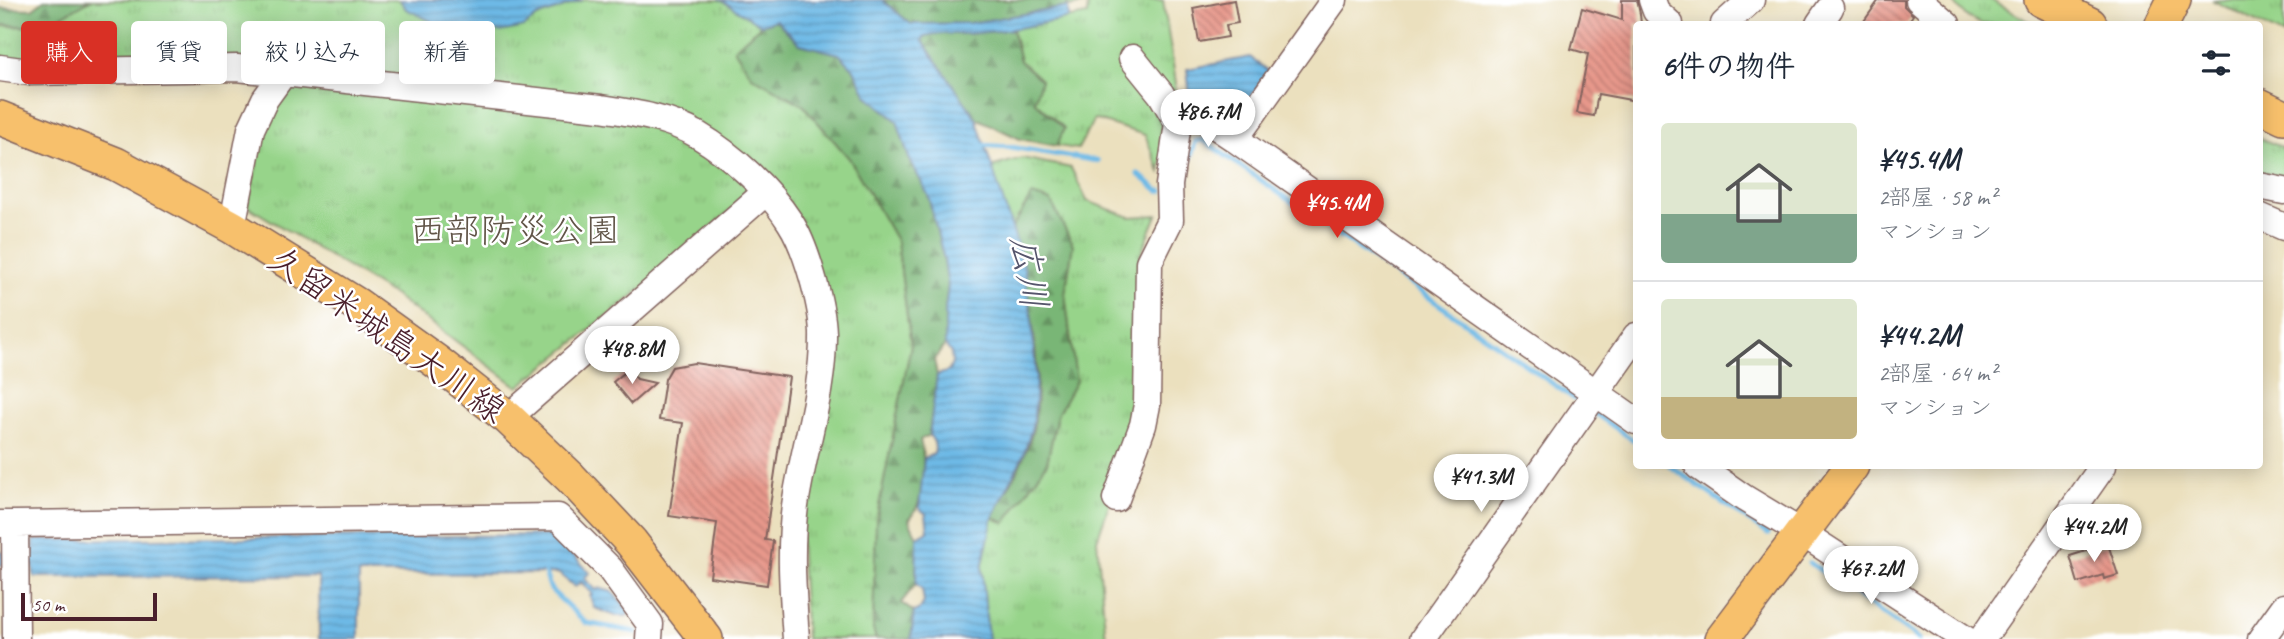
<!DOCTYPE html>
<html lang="ja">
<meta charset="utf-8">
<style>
body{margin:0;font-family:Caveat,"Klee One",sans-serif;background:#f6f6f7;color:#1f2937;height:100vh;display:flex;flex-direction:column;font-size:26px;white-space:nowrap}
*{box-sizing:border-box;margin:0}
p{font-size:23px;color:#747a83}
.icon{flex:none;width:38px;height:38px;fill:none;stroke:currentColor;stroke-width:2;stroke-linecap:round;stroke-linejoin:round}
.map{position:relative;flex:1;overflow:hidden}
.sheet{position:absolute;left:1633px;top:21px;width:630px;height:448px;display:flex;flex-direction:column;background:#fff;border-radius:7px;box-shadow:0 4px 18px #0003}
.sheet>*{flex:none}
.banner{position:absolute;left:21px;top:21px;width:665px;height:63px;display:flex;gap:14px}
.scale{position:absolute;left:21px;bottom:18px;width:136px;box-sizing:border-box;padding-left:7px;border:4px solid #4a1f2b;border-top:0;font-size:19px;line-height:24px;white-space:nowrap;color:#4a1f2b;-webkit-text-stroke:5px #fff;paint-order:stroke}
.price{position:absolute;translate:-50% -60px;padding:0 16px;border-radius:24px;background:#fff;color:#222;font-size:23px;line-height:46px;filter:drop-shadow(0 2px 4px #0008)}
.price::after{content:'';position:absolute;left:50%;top:42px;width:21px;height:16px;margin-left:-10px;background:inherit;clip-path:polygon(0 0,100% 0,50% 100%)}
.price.on{background:#d93025;color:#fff}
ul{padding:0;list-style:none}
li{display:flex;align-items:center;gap:21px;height:175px;padding:0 28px}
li+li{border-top:2px solid #e0e1e3}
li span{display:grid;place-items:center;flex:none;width:196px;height:140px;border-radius:7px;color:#555}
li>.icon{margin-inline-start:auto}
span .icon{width:84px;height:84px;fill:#fffc;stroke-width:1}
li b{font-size:30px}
h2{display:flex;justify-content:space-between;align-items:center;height:84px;padding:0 28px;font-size:30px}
.tag{padding:0 24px;border-radius:7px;background:#fff;box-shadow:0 4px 18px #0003;font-size:24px;line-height:63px}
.tag.on{background:#d93025;color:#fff}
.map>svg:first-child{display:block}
.grass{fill:url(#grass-tufts);stroke:#707a5a;stroke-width:2}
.forest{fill:url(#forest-firs);stroke:#626a50;stroke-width:2}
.water{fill:url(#water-rules);stroke:#5c6c88;stroke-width:2}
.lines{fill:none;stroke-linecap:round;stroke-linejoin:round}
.stream{stroke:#6db9e6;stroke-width:5}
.building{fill:url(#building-back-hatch)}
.minor-casing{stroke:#82635e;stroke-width:29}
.major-casing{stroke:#82635e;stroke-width:36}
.minor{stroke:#fff;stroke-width:26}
.major{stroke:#f7c06c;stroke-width:33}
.labels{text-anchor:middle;stroke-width:5;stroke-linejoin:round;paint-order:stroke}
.park-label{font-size:35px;fill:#615548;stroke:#fff}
.street-label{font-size:35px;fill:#4a1f2b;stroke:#fff}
.water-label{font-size:37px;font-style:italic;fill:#56556c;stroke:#fff}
</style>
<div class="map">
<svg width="2284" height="639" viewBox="0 0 2284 639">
<defs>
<pattern id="grass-tufts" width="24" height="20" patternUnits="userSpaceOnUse" patternTransform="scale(1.75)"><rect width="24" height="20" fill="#97d48a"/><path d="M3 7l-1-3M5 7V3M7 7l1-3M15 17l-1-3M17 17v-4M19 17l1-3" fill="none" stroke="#84b677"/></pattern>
<pattern id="forest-firs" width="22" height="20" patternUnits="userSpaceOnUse" patternTransform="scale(1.75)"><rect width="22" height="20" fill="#79b676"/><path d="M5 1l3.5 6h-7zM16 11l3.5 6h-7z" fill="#659361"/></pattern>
<pattern id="water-rules" width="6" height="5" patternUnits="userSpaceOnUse" patternTransform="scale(1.75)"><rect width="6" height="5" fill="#6db9e6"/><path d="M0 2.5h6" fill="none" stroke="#5c96bb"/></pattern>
<pattern id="building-back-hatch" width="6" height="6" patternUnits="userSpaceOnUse" patternTransform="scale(1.75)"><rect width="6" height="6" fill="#e7988b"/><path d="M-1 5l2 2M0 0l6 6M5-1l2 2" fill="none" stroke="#bd7b72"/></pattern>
</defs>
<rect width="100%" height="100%" fill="#fff"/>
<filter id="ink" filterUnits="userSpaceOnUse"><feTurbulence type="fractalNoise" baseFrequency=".0143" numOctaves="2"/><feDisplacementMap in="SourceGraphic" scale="14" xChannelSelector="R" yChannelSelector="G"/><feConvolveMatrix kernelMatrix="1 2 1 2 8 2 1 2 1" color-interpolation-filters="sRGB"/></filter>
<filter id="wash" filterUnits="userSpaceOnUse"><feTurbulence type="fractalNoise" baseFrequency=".00686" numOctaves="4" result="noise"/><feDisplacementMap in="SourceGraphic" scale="28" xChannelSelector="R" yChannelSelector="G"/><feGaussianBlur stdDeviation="1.57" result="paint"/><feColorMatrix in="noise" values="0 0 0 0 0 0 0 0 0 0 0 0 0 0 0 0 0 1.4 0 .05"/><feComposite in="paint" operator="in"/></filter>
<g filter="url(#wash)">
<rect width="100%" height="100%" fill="#ebe0be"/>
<!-- grass -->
<path class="grass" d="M90,0H400L406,9L524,27L537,17L583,0H721L761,25L734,49L752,76L803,105L849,158L897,242L911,345L876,521L873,629L876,639H806L799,522L831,377L799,220L671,109L0,61V26L42,27Z
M1067,0H1163L1176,83L1160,172L1145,135L1094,119L1078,149L1057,146L1064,128L1034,101L1041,80L1020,61L1012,29L1087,15L1088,3L1068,7Z
M1951,0H1991L2033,24H1981L1967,17Z
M2212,0H2284V36Z
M305,83L625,118L696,143L750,186L748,195L647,285L518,387L395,296L247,206L269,112L285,92Z
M2259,138L2284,148V178L2259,172Z
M1022,158L1071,168L1087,201L1130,217L1157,215L1140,256L1141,411L1097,540L1106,639H988L982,568L993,517L1005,523L1047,463L1057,415L1076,381L1065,294L1073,245L1031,196L1012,228L991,167Z"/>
<!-- forest -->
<path class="forest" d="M44,0H90L42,27L0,25V8L32,9Z
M882,0H1067L1068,7L969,23L911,24Z
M776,20L800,44L839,54L853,68L867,95L897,121L909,158L928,195L944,260L948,286L945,309V345L934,360L937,375L929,435L920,440C926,465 926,500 909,520L917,537L916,584L901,603L914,612L911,639H876L873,629L876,521L911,345L897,242L849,158L803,105L752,76L734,49L761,25Z
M1012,29L1020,61L1041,80L1034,101L1064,128L1057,146L1020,139L976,118L921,40L925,36L935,34H969Z
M1032,195L1051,201L1073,245L1065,294L1076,381L1057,415L1047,463L1005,523L993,517C1008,487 1030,453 1035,419C1042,362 1029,282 1012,228Z"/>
<!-- water -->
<path class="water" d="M400,0H583L537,17L524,27L500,32L435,23L406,9Z
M721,0H882L911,24L969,23L1068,7L1069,18C1031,26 993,34 953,34C942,34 929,32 922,40L976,118L1024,265L1032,319L1036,378L1034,420L1024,454L993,517L982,568L988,639H911L914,612L920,609L924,602L922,589L916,584L917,537L928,531L926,514L919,508L924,458L934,454C936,447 935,441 929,435L937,375L949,371L952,363L951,353L945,345V309L948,286L944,260L928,195L909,158L897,121L867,95L853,68L839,54L800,44L776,20L761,25Z
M1250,57L1269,72L1230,125L1190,98L1187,69Z
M554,535L590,573L584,578L596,590L599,588L612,592L630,611L627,616H616L594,608L590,596L592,594L581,582L575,587L558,573L359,574V639H319L318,576L34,577L33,565H0V552H33L34,540Z"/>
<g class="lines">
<!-- stream -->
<path class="stream" d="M980,145L1010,147L1098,161
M1138,174L1159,191H1162
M1178,192L1185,193L1189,161L1196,141L1203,140L1579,402
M1593,412L1636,442
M1670,466L1768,534
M1810,563L1919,639
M545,573L551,590L586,623L636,632"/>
</g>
<g id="blocks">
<!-- building -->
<path class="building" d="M1234,0L1238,23L1226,25L1228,37L1199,42L1193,8Z
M1622,0H1637L1640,14L1641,24H1636V101L1598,94L1594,116L1577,113L1588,54L1571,49L1582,8L1622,20Z
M1879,0H1904V6L1913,15L1907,24H1862Z
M694,363L789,377L765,540L773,541L767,585L710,577L717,523L669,516L683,423L659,420L665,379L672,367Z
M629,369L637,379L655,383L631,404L613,382Z
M2108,544L2118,575L2104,579L2103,575L2078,583L2070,556Z"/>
</g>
</g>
<g filter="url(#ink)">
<use href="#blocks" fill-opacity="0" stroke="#82635e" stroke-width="2"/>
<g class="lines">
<!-- minor casing -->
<g class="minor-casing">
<path id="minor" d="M1334,0L1235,139L1636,421
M1652,0L1656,11L1670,24
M1919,0L1947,24
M1724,24L1751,0
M1819,24L1830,8
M0,68L29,72L237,68L601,108C634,113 669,118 698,135C733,156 768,188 790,222C806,246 822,304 823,333C824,392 803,449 795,506C789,551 793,595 796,639
M1178,123L1193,111L1235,139
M2259,186L2284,191
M2259,216L2284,227
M232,227L251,129L265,99L283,74
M508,418L766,192
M1698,466L1744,498L1802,533L1965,639
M1116,499L1143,425L1147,405L1149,262L1170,220L1169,185L1178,123L1161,94L1132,58
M0,524H15L16,639
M15,524L558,517L610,569L650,624L649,639
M1423,639L1636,336
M1982,639L2103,466
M2261,639L2284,607"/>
</g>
<!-- major casing -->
<g class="major-casing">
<path id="major" d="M2041,0L2090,24
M2162,24L2174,0
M2259,105L2284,117
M0,118L116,164L232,227L356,304L437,362L508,418L570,477L631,542L706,639
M1722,639L1852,466"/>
</g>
<!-- minor -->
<use href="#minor" class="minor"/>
<!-- major -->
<use href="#major" class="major"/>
</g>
</g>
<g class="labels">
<!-- park labels -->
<g class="park-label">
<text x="515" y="242">西部防災公園</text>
</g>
<!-- street labels -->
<g class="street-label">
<text transform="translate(387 334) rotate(35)" y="12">久留米城島大川線</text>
</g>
<!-- water labels -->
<g class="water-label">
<text transform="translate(1030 272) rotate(81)" y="13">広川</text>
</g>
</g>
</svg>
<div class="scale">50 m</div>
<b class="price" style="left:1208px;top:149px">¥86.7M</b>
<b class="price on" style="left:1337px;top:240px">¥45.4M</b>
<b class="price" style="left:632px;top:386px">¥48.8M</b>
<b class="price" style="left:1481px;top:514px">¥41.3M</b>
<b class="price" style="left:2094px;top:564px">¥44.2M</b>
<b class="price" style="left:1871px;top:606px">¥67.2M</b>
<div class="banner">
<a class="tag on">購入</a>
<a class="tag">賃貸</a>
<a class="tag">絞り込み</a>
<a class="tag">新着</a>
</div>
<section class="sheet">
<h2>6件の物件<svg class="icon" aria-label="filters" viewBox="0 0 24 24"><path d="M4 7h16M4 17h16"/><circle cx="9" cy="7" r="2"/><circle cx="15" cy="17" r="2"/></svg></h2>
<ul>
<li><span style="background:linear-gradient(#dfe7d0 65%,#7fa58c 0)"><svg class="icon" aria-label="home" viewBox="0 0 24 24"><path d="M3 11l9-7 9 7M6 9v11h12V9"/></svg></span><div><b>¥45.4M</b><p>2部屋 · 58 m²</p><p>マンション</p></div></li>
<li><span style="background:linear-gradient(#dfe7d0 70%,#c2b280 0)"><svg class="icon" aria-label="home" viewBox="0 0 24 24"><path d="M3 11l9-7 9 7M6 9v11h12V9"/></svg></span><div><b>¥44.2M</b><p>2部屋 · 64 m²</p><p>マンション</p></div></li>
</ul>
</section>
</div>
